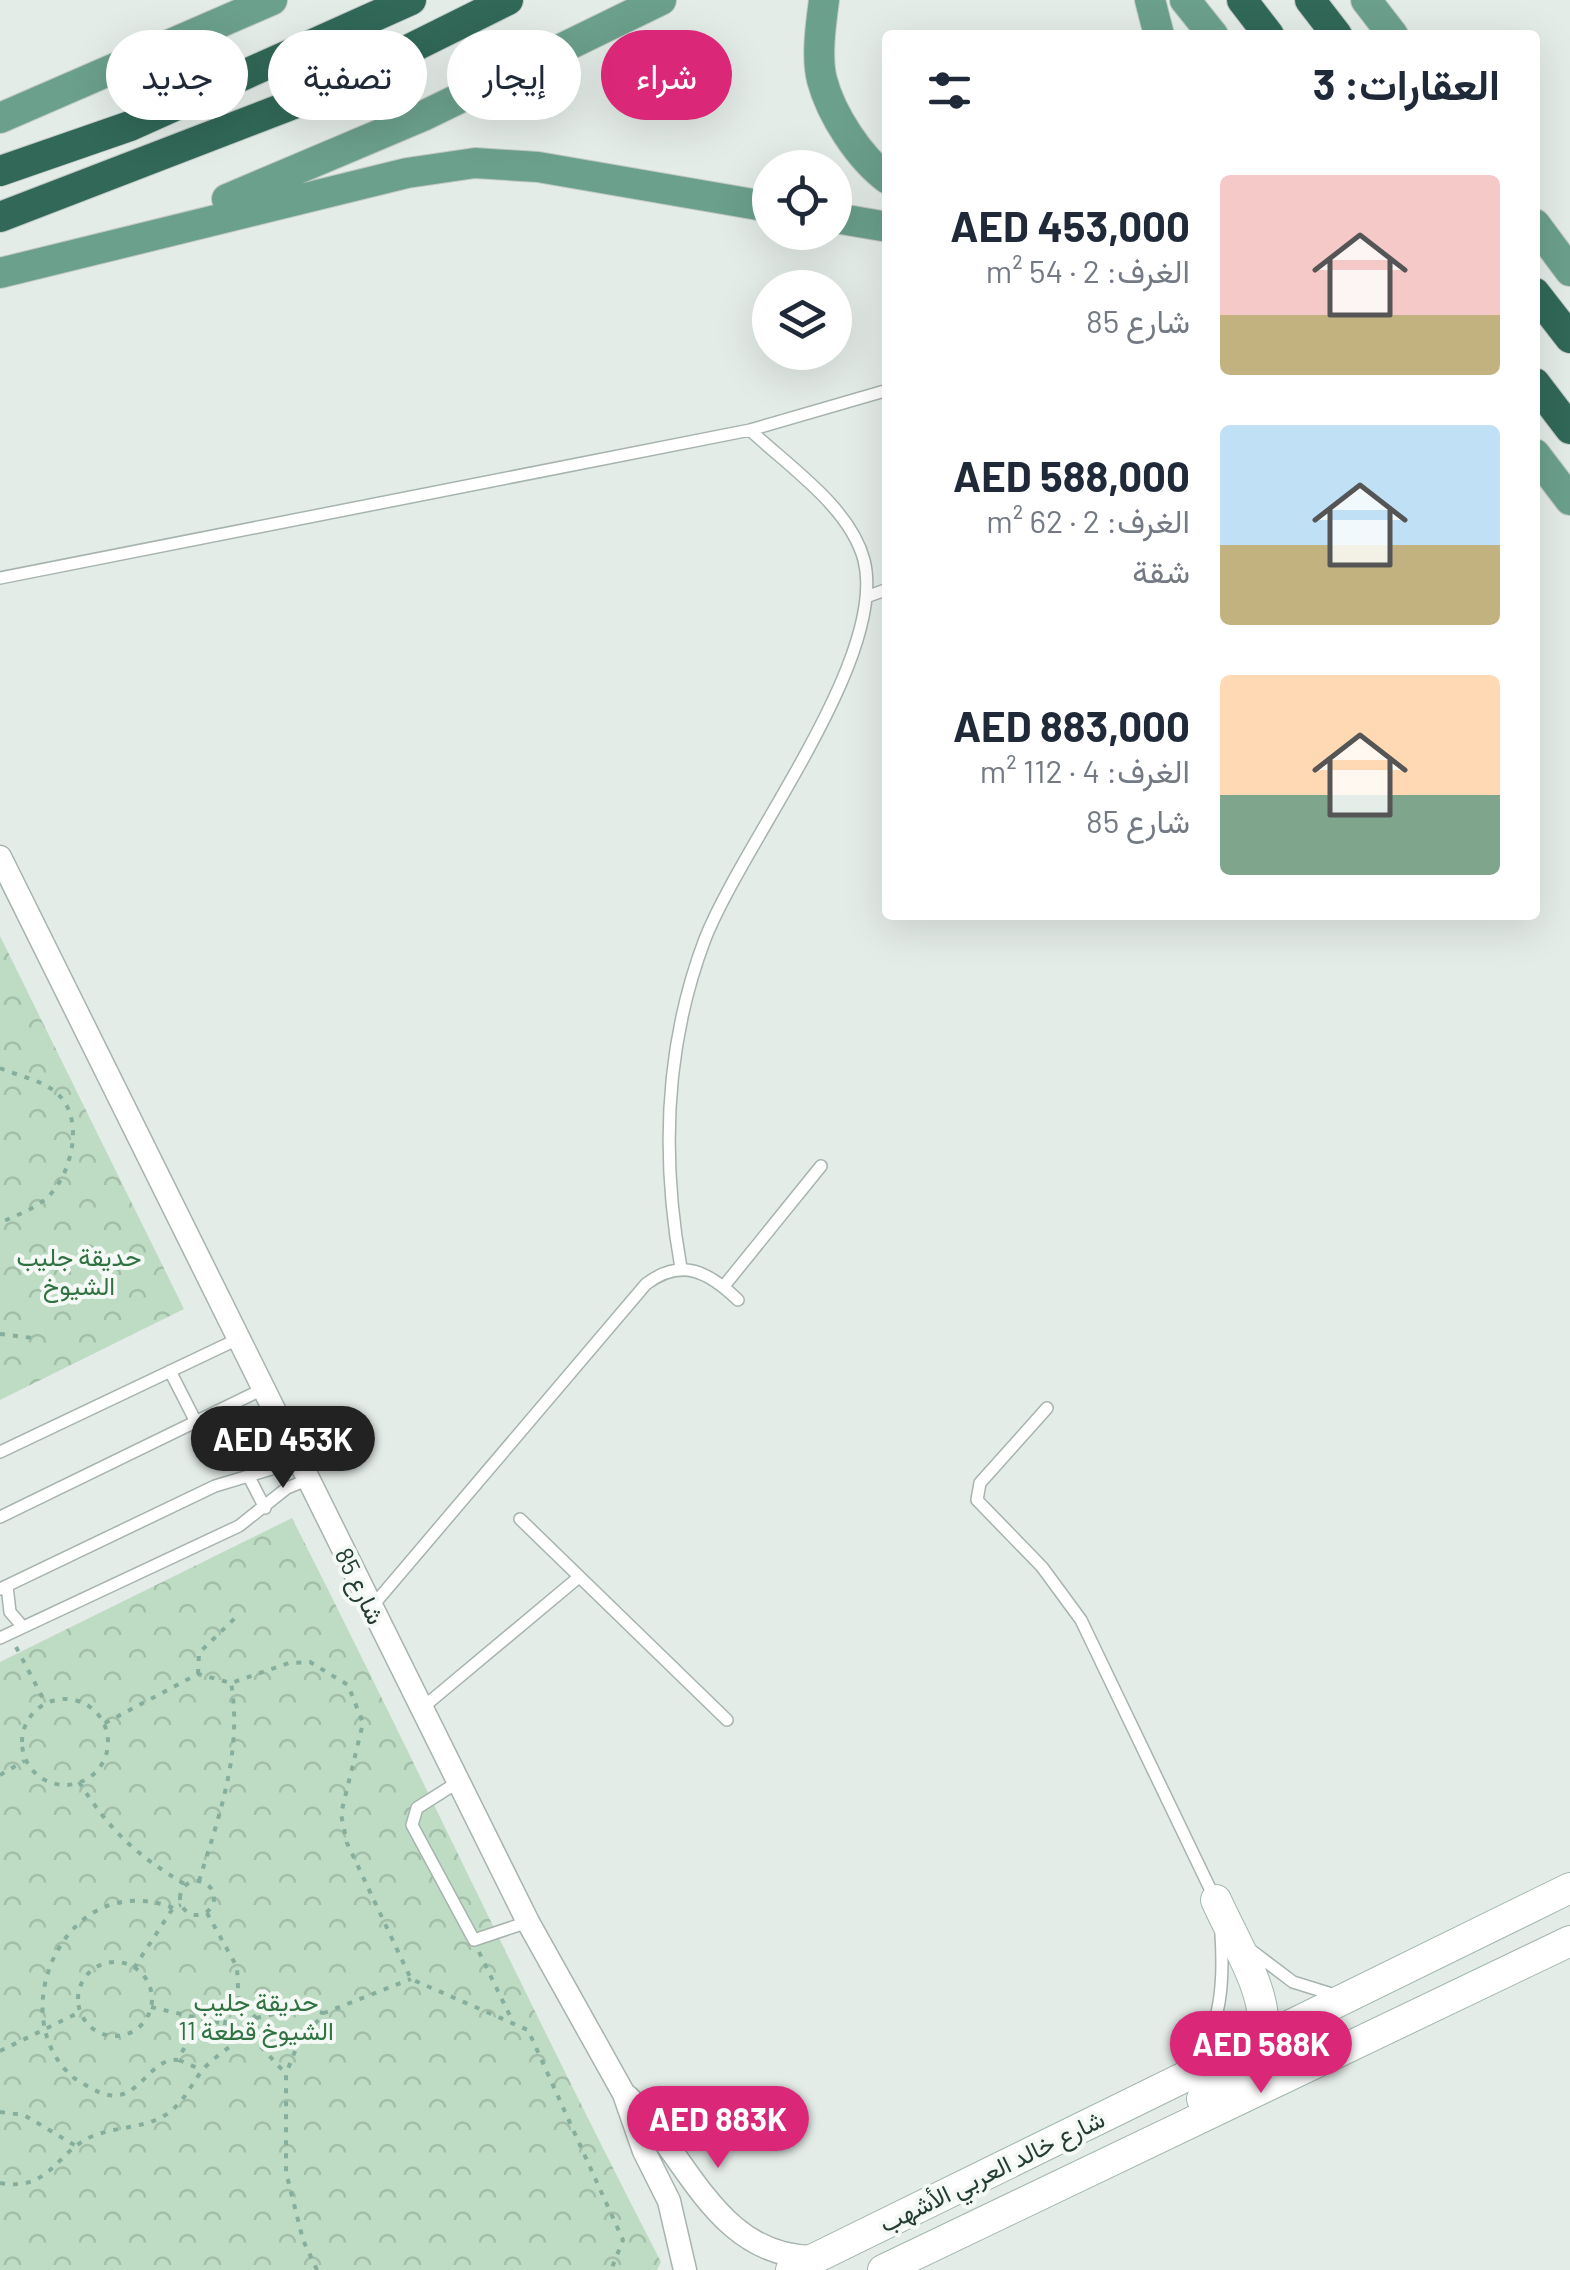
<!DOCTYPE html>
<html lang="ar">
<meta charset="utf-8">
<style>
body{margin:0;font-family:Barlow,Vazirmatn,sans-serif;background:#f2f2f3;color:#1f2937;direction:rtl;height:100vh;display:flex;flex-direction:column;font-size:38px;white-space:nowrap}
*{box-sizing:border-box;margin:0}
p{font-size:32px;color:#747a83}
.icon{flex:none;width:55px;height:55px;fill:none;stroke:currentColor;stroke-width:2;stroke-linecap:round;stroke-linejoin:round}
.map{position:relative;flex:1;overflow:hidden;direction:ltr}
.side{position:absolute;left:882px;top:30px;width:658px;height:890px;display:flex;flex-direction:column;background:#fff;border-radius:10px;box-shadow:0 10px 40px #0002;direction:rtl}
.side>*{flex:none}
.banner{position:absolute;left:30px;top:30px;width:702px;height:90px;direction:rtl;display:flex;gap:20px}
.buttons{position:absolute;left:752px;top:150px;display:grid;gap:20px}
.buttons a{display:grid;place-items:center;width:100px;height:100px;border-radius:50%;background:#fff;box-shadow:0 10px 40px #0002;font-size:50px}
.price{position:absolute;translate:-50% -85px;padding:0 22px;border-radius:35px;background:#db2777;color:#fff;font-size:32px;line-height:65px;filter:drop-shadow(0 2px 5px #0008)}
.price::after{content:'';position:absolute;left:50%;top:60px;width:30px;height:22px;margin-left:-15px;background:inherit;clip-path:polygon(0 0,100% 0,50% 100%)}
.price.current{background:#222;color:#fff}
ul{padding:0;list-style:none}
li{display:flex;align-items:center;gap:30px;height:250px;padding:0 40px}
li span{display:grid;place-items:center;flex:none;width:280px;height:200px;border-radius:10px;color:#555}
li>.icon{margin-inline-start:auto}
span .icon{width:120px;height:120px;fill:#fffc;stroke-width:1}
li b{font-size:42px}
h2{display:flex;justify-content:space-between;align-items:center;height:120px;padding:0 40px;font-size:42px}
.pill{padding:0 35px;border-radius:45px;background:#fff;box-shadow:0 10px 40px #0002;font-size:35px;line-height:90px}
.pill.current{background:#db2777;color:#fff}
.map>svg:first-child{display:block}
.park{fill:url(#park-crowns)}
.lines{fill:none;stroke-linecap:round;stroke-linejoin:round}
.service-casing{stroke:#a7b4ae;stroke-width:14}
.minor-casing{stroke:#a7b4ae;stroke-width:25}
.secondary-casing{stroke:#a2b8ae;stroke-width:32}
.primary-casing{stroke:#c2c9c6;stroke-width:32}
.motorway-casing{stroke:#c2c9c6;stroke-width:32}
.path{stroke:#86ae9d;stroke-width:4;stroke-dasharray:5 8;stroke-linecap:butt}
.service{stroke:#fff;stroke-width:11}
.minor{stroke:#fff;stroke-width:22}
.secondary{stroke:#fff;stroke-width:30}
.primary{stroke:#6ba08c;stroke-width:30}
.motorway{stroke:#316857;stroke-width:30}
.labels{text-anchor:middle;stroke-width:8;stroke-linejoin:round;paint-order:stroke}
.park-label{font-size:25px;fill:#307242;stroke:#f4f9f6}
.street-label{font-size:25px;fill:#243d34;stroke:#f4f9f6}
</style>
<div class="map">
<svg width="1570" height="2270" viewBox="0 0 1570 2270">
<defs>
<pattern id="park-crowns" width="20" height="18" patternUnits="userSpaceOnUse" patternTransform="scale(2.5)"><rect width="20" height="18" fill="#bedcc3"/><path d="M2 6a3 3 0 1 1 6 0M12 15a3 3 0 1 1 6 0" fill="none" stroke="#a3bea8"/></pattern>
</defs>
<rect width="100%" height="100%" fill="#e4ece8"/>
<!-- park -->
<path class="park" d="M0,936L184,1309L0,1400Z
M292,1518C417,1765 534,2016 661,2262L657,2270H0V1662Z"/>
<g class="lines">
<!-- service casing -->
<g class="service-casing">
<path id="service" d="M0,578L750,430L888,390
M866,597L888,589
M681,1268C661,1157 664,1047 705,939C743,842 889,657 864,560C850,507 788,466 750,430
M724,1286L821,1166
M170,1371L196,1422
M1047,1408L980,1483L977,1500L1042,1567L1081,1620L1215,1899
M0,1452L238,1339
M249,1477L265,1508
M0,1517L263,1389
M520,1519L727,1720
M7,1586L10,1612L23,1627
M0,1589L215,1486L298,1461
M370,1609L646,1284C682,1257 709,1272 738,1300
M0,1638L239,1526L287,1488L307,1480
M421,1709L579,1577
M458,1782L417,1808L412,1825L474,1940L528,1922
M1252,1951L1293,1982L1335,1995
M1193,2065C1222,2027 1224,1980 1221,1934"/>
</g>
<!-- minor casing -->
<g class="minor-casing">
<path id="minor" d="M0,857L528,1922L624,2094L644,2151L669,2201L685,2270
M628,2097C688,2156 717,2258 815,2257"/>
</g>
<!-- secondary casing -->
<g class="secondary-casing">
<path id="secondary" d="M1202,2099C1308,2048 1252,1979 1216,1900
M791,2270L1570,1888
M883,2270L1570,1941"/>
</g>
<!-- primary casing -->
<g class="primary-casing">
<path id="primary" d="M824,0C821,23 816,57 822,80C831,114 859,158 888,179
M1150,0L1159,35
M1185,0L1213,35
M1366,0L1393,35
M0,118L272,0
M227,199L423,116L661,0
M835,218L888,227
M1535,224L1570,271
M0,273L407,173L475,163L538,167L770,207
M1535,454L1570,500"/>
</g>
<!-- motorway casing -->
<g class="motorway-casing">
<path id="motorway" d="M1242,0L1269,35
M1310,0L1337,35
M0,171L130,126L411,0
M0,217L317,95L508,0
M1535,293L1570,338
M1535,383L1570,429"/>
</g>
<!-- path -->
<path class="path" d="M0,1068C20,1077 50,1081 63,1100C84,1127 69,1182 43,1201C30,1211 14,1216 0,1223
M0,1334L33,1338
M16,1647L46,1704
M198,1674L199,1653L235,1618
M22 1742a43 43 0 1 1 86 0a43 43 0 1 1-86 0Z
M105,1723L198,1674L231,1683L289,1663L310,1662L348,1685L363,1723L341,1814L347,1843L411,1979L528,2030L623,2240L611,2270
M0,1775L24,1761
M79,1782C111,1832 135,1854 186,1885
M199,1881C219,1816 243,1751 231,1683
M180 1898a17 17 0 1 1 34 0a17 17 0 1 1-34 0Z
M173,1908C66,1866 0,2016 74,2078C84,2084 97,2093 108,2095C140,2101 150,2057 178,2060L200,2018
M207,1913L237,1967L239,2009
M479,1952L512,2020
M78 1999a37 37 0 1 1 74 0a37 37 0 1 1-74 0Z
M134,1968L173,1908L181,1905
M151,2007L224,2024
M225 2025a16 16 0 1 1 32 0a16 16 0 1 1-32 0Z
M256,2018L297,2009L324,2013
M252,2037L286,2074
M0,2051L80,2012
M179,2060L202,2070
M0,2112L24,2115L76,2146
M0,2183C51,2192 56,2151 93,2136C117,2126 144,2129 167,2114C184,2102 189,2088 201,2072C210,2060 225,2051 237,2041
M317,2270L303,2240L286,2172V2074L297,2046L324,2013L411,1979"/>
<!-- service -->
<use href="#service" class="service"/>
<!-- minor -->
<use href="#minor" class="minor"/>
<!-- secondary -->
<use href="#secondary" class="secondary"/>
<!-- primary -->
<use href="#primary" class="primary"/>
<!-- motorway -->
<use href="#motorway" class="motorway"/>
</g>
<g class="labels">
<!-- park labels -->
<g class="park-label">
<text x="79" y="1266">حديقة جليب<tspan x="79" dy="29">الشيوخ</tspan></text>
<text x="256" y="2011">حديقة جليب<tspan x="256" dy="29">الشيوخ قطعة 11</tspan></text>
</g>
<!-- street labels -->
<g class="street-label">
<text transform="translate(360 1586) rotate(64)" y="9">شارع 85</text>
<text transform="translate(992 2171) rotate(-26)" y="9">شارع خالد العربي الأشهب</text>
</g>
</g>
</svg>
<div class="buttons">
<a><svg class="icon" aria-label="locate" viewBox="0 0 24 24"><circle cx="12" cy="12" r="6"/><path d="M12 2v4M12 18v4M2 12h4M18 12h4"/></svg></a>
<a><svg class="icon" aria-label="layers" viewBox="0 0 24 24"><path d="M12 4l9 5-9 5-9-5zM3 14l9 5 9-5"/></svg></a>
</div>
<b class="price current" style="left:283px;top:1491px">AED 453K</b>
<b class="price" style="left:1261px;top:2096px">AED 588K</b>
<b class="price" style="left:718px;top:2171px">AED 883K</b>
<div class="banner">
<a class="pill current">شراء</a>
<a class="pill">إيجار</a>
<a class="pill">تصفية</a>
<a class="pill">جديد</a>
</div>
<section class="side">
<h2>العقارات: 3<svg class="icon" aria-label="filters" viewBox="0 0 24 24"><path d="M4 7h16M4 17h16"/><circle cx="9" cy="7" r="2"/><circle cx="15" cy="17" r="2"/></svg></h2>
<ul>
<li><span style="background:linear-gradient(#f6c9c9 70%,#c2b280 0)"><svg class="icon" aria-label="home" viewBox="0 0 24 24"><path d="M3 11l9-7 9 7M6 9v11h12V9"/></svg></span><div><b>AED 453,000</b><p>الغرف: 2 · 54 m²</p><p>شارع 85</p></div></li>
<li><span style="background:linear-gradient(#bfe0f5 60%,#c2b280 0)"><svg class="icon" aria-label="home" viewBox="0 0 24 24"><path d="M3 11l9-7 9 7M6 9v11h12V9"/></svg></span><div><b>AED 588,000</b><p>الغرف: 2 · 62 m²</p><p>شقة</p></div></li>
<li><span style="background:linear-gradient(#ffd9b3 60%,#7fa58c 0)"><svg class="icon" aria-label="home" viewBox="0 0 24 24"><path d="M3 11l9-7 9 7M6 9v11h12V9"/></svg></span><div><b>AED 883,000</b><p>الغرف: 4 · 112 m²</p><p>شارع 85</p></div></li>
</ul>
</section>
</div>
